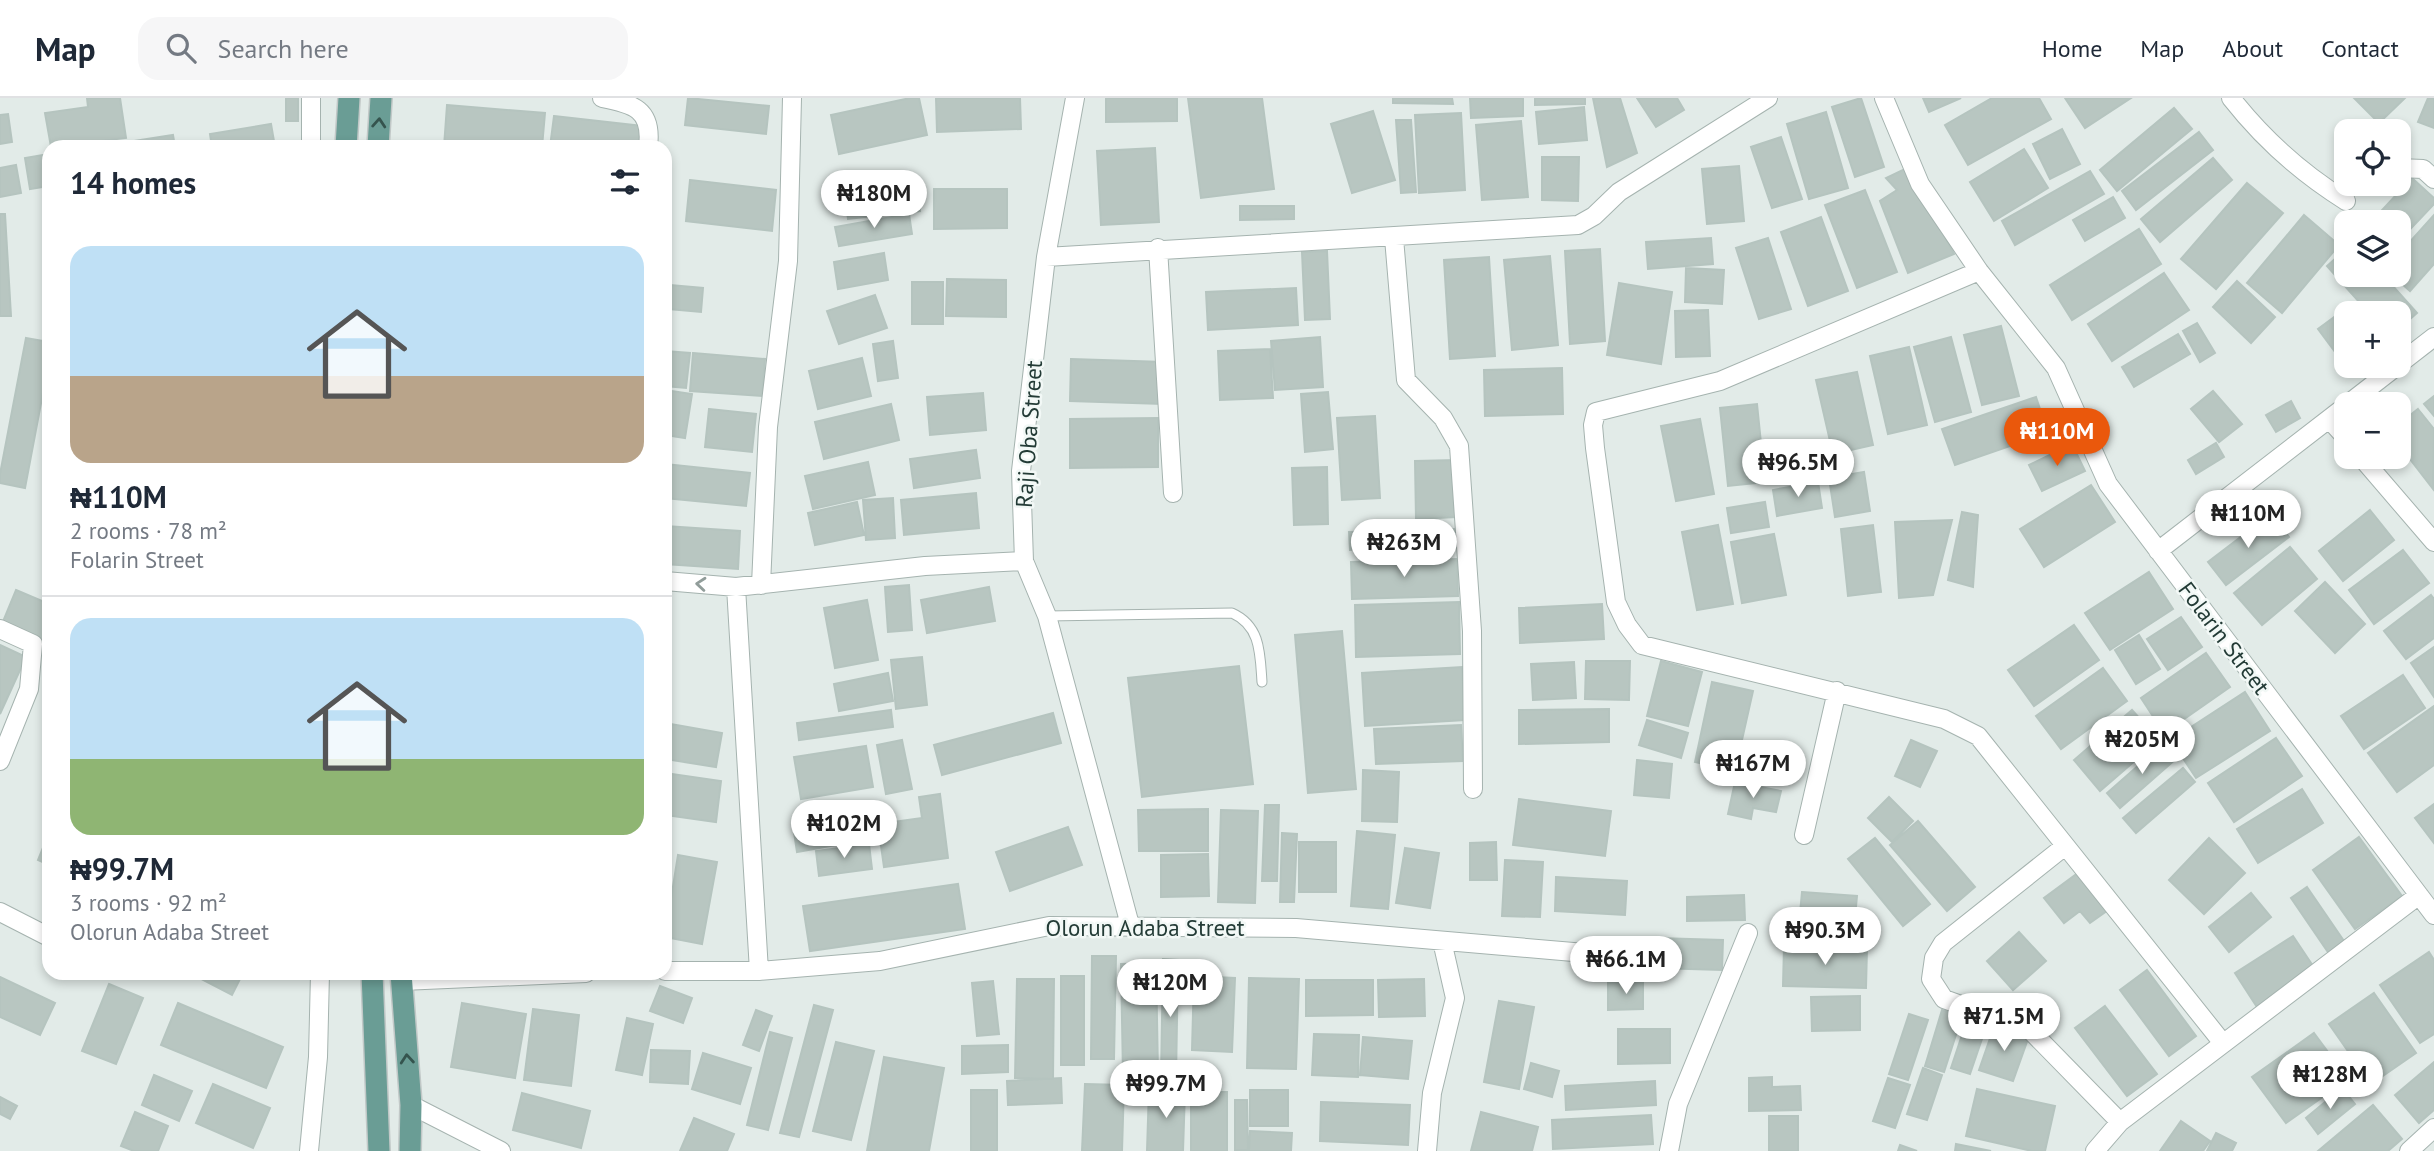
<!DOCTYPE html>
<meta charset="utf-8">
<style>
body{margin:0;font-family:"PT Sans",sans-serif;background:#f6f6f7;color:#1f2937;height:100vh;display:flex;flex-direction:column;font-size:26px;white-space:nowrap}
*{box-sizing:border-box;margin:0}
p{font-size:23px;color:#747a83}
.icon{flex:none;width:38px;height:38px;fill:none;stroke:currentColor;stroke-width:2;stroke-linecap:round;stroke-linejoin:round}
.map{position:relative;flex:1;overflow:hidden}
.panel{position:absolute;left:42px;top:42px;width:630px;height:840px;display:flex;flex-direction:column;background:#fff;border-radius:21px;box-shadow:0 4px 10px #0003}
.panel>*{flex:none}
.fabs{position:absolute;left:2334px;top:21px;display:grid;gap:14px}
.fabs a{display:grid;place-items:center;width:77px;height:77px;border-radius:14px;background:#fff;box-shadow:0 4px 10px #0003;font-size:35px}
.price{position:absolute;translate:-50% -60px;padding:0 16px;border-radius:24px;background:#fff;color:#222;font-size:23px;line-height:46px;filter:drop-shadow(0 2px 4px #0008)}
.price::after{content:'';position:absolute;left:50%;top:42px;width:21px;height:16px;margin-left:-10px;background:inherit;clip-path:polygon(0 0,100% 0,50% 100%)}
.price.selected{background:#ea580c;color:#fff}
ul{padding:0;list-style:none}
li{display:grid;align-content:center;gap:14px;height:371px;padding:0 28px}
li+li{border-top:2px solid #e0e1e3}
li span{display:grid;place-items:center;height:217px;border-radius:21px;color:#555}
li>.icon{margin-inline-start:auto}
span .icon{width:126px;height:126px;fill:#fffc;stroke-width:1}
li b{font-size:30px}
h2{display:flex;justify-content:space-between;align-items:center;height:84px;padding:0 28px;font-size:30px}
header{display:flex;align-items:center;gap:42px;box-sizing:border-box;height:98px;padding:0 35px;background:#fff;border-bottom:2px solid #e0e1e3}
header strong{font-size:33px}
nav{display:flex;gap:38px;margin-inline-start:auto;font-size:24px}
.search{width:490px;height:63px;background:#f6f6f7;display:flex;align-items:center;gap:18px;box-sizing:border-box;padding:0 24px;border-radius:21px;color:#747a83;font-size:26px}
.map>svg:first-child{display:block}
.building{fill:#b8c6c1;stroke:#b5c4bf;stroke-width:2}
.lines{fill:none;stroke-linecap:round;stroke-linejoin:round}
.lane-casing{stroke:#a5b3af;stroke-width:11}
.street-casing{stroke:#a5b3af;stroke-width:20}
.primary-casing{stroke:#c1c8c7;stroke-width:24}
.lane{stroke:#fff;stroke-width:9}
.street{stroke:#fff;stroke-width:18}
.primary{stroke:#6a9d95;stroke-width:21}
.oneway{stroke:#35544e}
.oneway2{stroke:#919d9a}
.labels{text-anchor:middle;stroke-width:5;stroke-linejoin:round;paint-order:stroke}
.street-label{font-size:23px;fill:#233b36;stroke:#f2f8f6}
</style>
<header>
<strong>Map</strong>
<div class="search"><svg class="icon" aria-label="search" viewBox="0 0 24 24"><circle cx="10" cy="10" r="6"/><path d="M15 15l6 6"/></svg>Search here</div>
<nav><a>Home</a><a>Map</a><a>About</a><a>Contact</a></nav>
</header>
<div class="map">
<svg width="2434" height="1053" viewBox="0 0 2434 1053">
<rect width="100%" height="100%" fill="#e2ebe8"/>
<!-- building -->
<path class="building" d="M87,0H120L126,40L51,49L45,15L88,9Z
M286,0H298V23H286Z
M688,0L769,8L766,36L685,27Z
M910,0H919L927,37L839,56L831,17Z
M936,0H1020L1021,31L937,34Z
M1106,0H1177V23L1106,24Z
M1188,0H1262L1274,91L1201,100Z
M1393,0H1452L1453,6L1393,5Z
M1470,0H1523V18L1471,20Z
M1535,0H1585V6L1535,7Z
M1593,0H1620L1637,55L1607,69Z
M1637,0H1677L1684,12L1656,29Z
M1861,0L1884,69L1855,79L1832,9Z
M1923,0H1961L1929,14Z
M1992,0H2039L2051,21L1968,67L1945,27Z
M2065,0H2131L2085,30Z
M2354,0H2405L2379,25Z
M2428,0H2434V30L2418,24Z
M447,7L545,15L542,49H444Z
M1584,9L1587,42L1539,46L1536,14Z
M2174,10L2192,31L2117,93L2100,72Z
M1373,13L1395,82L1352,95L1331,26Z
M1826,14L1848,90L1809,101L1787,26Z
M1461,15L1465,92L1419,95L1415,17Z
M8,16L12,44L0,46V17Z
M554,18L642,28L639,49H550Z
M1396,22H1411L1416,94L1401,95Z
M1521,23L1528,99L1482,102L1476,27Z
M271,26L275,49H212L210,36Z
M2062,31L2080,66L2050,81L2033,46Z
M2199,34L2213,52L2136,112L2122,93Z
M173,37L175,49H96Z
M1781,39L1802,101L1772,110L1751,49Z
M1155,50L1159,124L1101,127L1097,53Z
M2024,51L2048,90L1994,123L1970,84Z
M49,56V88L30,91L25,60Z
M1542,59H1579L1578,103L1542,102Z
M2213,60L2232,82L2160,144L2141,121Z
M16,67L21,95L0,99V70Z
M1739,68L1744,123L1707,126L1702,71Z
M1909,69L1954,156L1908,175L1880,103L1897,92L1886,80Z
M2090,73L2104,96L2015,147L2002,123Z
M858,79L860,90L917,83L920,113L848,121L843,81Z
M2412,80L2434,100V106L2399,143V124H2371Z
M690,82L776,92L772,133L686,123Z
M2247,85L2283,115L2216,191L2181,161Z
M934,91H1007V130L934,131Z
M1865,92L1897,174L1857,190L1825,107Z
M2113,99L2125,120L2085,143L2073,122Z
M1240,108H1294V121L1240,122Z
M0,116H5L11,218H0Z
M909,116L912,136L839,148L835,129Z
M2304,117L2339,147L2282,215L2247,185Z
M2434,117V166L2410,193L2392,177H2399V156Z
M1821,119L1848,193L1808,208L1781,134Z
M2139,131L2161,166L2072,222L2050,187Z
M1711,140L1713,166L1648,171L1646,144Z
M1768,140L1791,211L1759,221L1736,150Z
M2347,150V177H2383L2417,215L2399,231V215H2369L2327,168Z
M1600,151L1605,243L1570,246L1565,153Z
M1327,153L1330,221L1305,222L1302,154Z
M884,155L888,182L838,191L834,164Z
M1550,158L1558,247L1512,252L1504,162Z
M1489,159L1495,258L1450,261L1444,162Z
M1686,170L1724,172L1722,206L1685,204Z
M2164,175L2189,212L2112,263L2088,226Z
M947,181L1006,182V219L946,218Z
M2237,183L2275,219L2251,245L2213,209Z
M912,184H943V226H912Z
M1619,185L1672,194L1661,266L1607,257Z
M670,187L703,190L701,214L669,211Z
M1296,190L1298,227L1208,232L1206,194Z
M875,197L887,230L839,246L827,213Z
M2349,208L2355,215H2347V268H2367L2353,278L2318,231Z
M1708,212L1710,258L1676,259L1675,213Z
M2197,225L2215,255L2200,264L2183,233Z
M2001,228L2019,298L1982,307L1964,237Z
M2178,236L2190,256L2134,289L2122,269Z
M1320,239L1323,289L1275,292L1271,243Z
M1951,239L1971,314L1935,324L1914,249Z
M26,240L49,244V263L25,390L0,385V376Z
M893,243L898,280L878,283L873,246Z
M1909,249L1927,327L1888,336L1870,258Z
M1270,251L1273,300L1220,302L1218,253Z
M665,253L690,255L686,290L665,288Z
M693,255L765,261L762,298L690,293Z
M862,260L871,298L818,311L809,273Z
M1071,261L1164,264L1163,306L1070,303Z
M1562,270L1563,316L1485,318L1484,272Z
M1857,274L1873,347L1833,356L1816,282Z
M665,292L692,296L685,340L665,337Z
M2213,293L2242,326L2219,344L2191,311Z
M1328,294L1333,351L1305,354L1301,296Z
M983,295L986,332L930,337L927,299Z
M2434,298V318L2424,306Z
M2036,299L2048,335L1955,367L1942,331Z
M2291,303L2300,320L2276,334L2266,317Z
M891,306L899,342L824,361L815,324Z
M1757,306L1765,384L1728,388L1720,310Z
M709,311L756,316L752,354L705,349Z
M2418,311L2434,331L2433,391L2399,347V326Z
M1375,318L1380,400L1342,402L1337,320Z
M1158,320V369L1070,370V321Z
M1700,321L1714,396L1676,403L1661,328Z
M2216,345L2224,359L2196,376L2188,362Z
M2072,346L2085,373L2042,393L2029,367Z
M48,352H49V406L44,405Z
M976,352L980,380L914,390L910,361Z
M1821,354L1823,372L1773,377L1771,358Z
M1456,362L1457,419L1416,421L1415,363Z
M868,364L875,397L813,411L805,378Z
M665,366L750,375L746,408L665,400Z
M1327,369L1328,426L1294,427L1292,370Z
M1864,374L1870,413L1835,419L1829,380Z
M1818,384L1822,410L1777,418L1773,392Z
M2091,387L2115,424L2044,469L2020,431Z
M976,395L979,430L904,437L901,402Z
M893,400L895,440L866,442L863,402Z
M857,404L864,437L815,447L808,415Z
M1765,404L1769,429L1731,435L1727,410Z
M2370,412L2394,442L2343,483L2319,453Z
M1962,414L1978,417L1973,489L1948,482Z
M2271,416L2289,439L2226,487L2208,464Z
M1952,422L1933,497L1899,500L1895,424Z
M1718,427L1733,506L1697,512L1682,434Z
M1873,427L1881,494L1848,498L1841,431Z
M665,428L740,433L738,471L665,466Z
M1456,431L1457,448L1350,452L1349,434Z
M1774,436L1786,497L1742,505L1731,444Z
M2290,449L2317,481L2262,527L2234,495Z
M2403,452L2429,485L2374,526L2349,492Z
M1457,461L1458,498L1352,501L1351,464Z
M2149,474L2173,511L2110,552L2085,515Z
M2325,484L2365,526L2335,555L2295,513Z
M909,487L912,532L888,534L885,489Z
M989,489L995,523L927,535L921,502Z
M16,492L49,506V547L2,526Z
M2431,497L2434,501V540L2406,561L2384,533Z
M867,502L878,562L835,570L824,510Z
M1459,504L1460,556L1356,559L1355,507Z
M1602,506L1604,541L1520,545L1519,510Z
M2181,519L2202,549L2168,572L2147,541Z
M2074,527L2099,562L2034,608L2008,572Z
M1342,533L1356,691L1308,695L1295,537Z
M2139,537L2160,571L2136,586L2115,552Z
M0,547L26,559L0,616Z
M2434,549V599L2411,565Z
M2206,555L2230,589L2164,635L2141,600Z
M922,559L927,607L896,611L891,562Z
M1586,563H1630L1629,602L1585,601Z
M1661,563L1702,574L1688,628L1647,618Z
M1574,564L1576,600L1533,602L1531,566Z
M1239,568L1253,686L1142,699L1128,580Z
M1462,569L1465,622L1365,628L1362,575Z
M2103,570L2127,603L2061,651L2036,618Z
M888,575L893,603L839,613L834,586Z
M2403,577L2425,610L2364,651L2341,618Z
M1712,584L1753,593L1735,673L1695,664Z
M2245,594L2270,633L2196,680L2171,642Z
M2434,608V667L2397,694L2368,655Z
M1609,611V644L1519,646V612Z
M891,612L893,629L799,642L797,625Z
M2132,612L2159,642L2100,693L2074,662Z
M1053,615L1061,645L942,677L934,647Z
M1647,622L1688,635L1681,660L1639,647Z
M665,625L722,635L716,669L665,661Z
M1461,627L1463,663L1376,666L1374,631Z
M2276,640L2302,678L2234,724L2208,685Z
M902,642L912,691L886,696L877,647Z
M1911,642L1937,653L1920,689L1895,678Z
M2164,645L2177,660L2120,710L2107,695Z
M866,648L873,689L801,701L794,659Z
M1637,662L1672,666L1669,700L1634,697Z
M2183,670L2195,684L2136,735L2123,720Z
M1363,672L1399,674L1397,724L1362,723Z
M665,675L721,683L716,724L665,717Z
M1735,684L1781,693L1776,714L1753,710L1751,721L1728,716Z
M2302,691L2323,725L2258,765L2237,731Z
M940,696L948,760L884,769L878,726L922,720L919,699Z
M1889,699L1913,723L1892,744L1868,720Z
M1519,701L1611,713L1605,758L1513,747Z
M2434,706V745L2415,720Z
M1265,707H1279L1277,783H1262Z
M1208,711V753H1139L1138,712Z
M841,712L847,745L797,754L792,721Z
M1221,712L1258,713L1255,805L1218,804Z
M1918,723L1975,789L1947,813L1890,747Z
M1068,729L1082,767L1010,793L996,754Z
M1357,733L1395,737L1388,811L1351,808Z
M49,735V767L38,762Z
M1282,735L1297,736L1294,804H1280Z
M2359,739L2402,798L2355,831L2313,772Z
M1875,740L1930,806L1903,828L1848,761Z
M2209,740L2245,775L2204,816L2169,782Z
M1299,744H1336V794H1299Z
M1496,744L1497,782H1470V745Z
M869,746L872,771L819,778L816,753Z
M1405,750L1439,755L1430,810L1396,805Z
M1208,756L1209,798L1161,799V757Z
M678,757L717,764L702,846L665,839Z
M1505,762L1543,764L1540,819L1502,818Z
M2082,772L2111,810L2090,825L2080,813L2064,825L2044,800Z
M1556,779L1627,783L1625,817L1555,813Z
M958,786L965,831L810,853L803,808Z
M2307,789L2346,846L2330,857L2291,800Z
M1802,794L1857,798L1854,830L1799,826Z
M2251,795L2271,819L2229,854L2209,829Z
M1744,797L1745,822L1687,823V799Z
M2019,834L2046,863L2013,892L1987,863Z
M2293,838L2315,871L2257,909L2235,875Z
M1657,840L1723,842L1722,872L1656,870Z
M1784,848L1867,850L1866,890L1783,888Z
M2429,854L2434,862V936L2420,945L2380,887Z
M1092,858H1116L1114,961H1091Z
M1163,861L1178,862L1176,981L1161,980Z
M1156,865L1158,976L1123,977L1121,866Z
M2147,872L2196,938L2169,958L2120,892Z
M190,875H243L232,897Z
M1061,878H1084V967H1061Z
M1194,878L1235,880L1232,954L1192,952Z
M0,879L55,905L40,937L0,919Z
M1249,880L1299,881L1296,971L1247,970Z
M1017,881H1054L1053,981L1015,980Z
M1424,881L1425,918L1379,919L1378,882Z
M1306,882H1373V917L1306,918Z
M993,883L999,936L977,938L972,885Z
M1643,884V911L1608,912V885Z
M109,886L143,900L116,966L82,953Z
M660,888L692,900L683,925L650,913Z
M2374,895L2416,955L2371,986L2329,926Z
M1860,898V932L1812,933L1811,899Z
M1499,903L1534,909L1519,991L1484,984Z
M178,905L283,949L266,990L161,947Z
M462,905L526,916L515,980L451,969Z
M814,907L833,912L799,1039L780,1035Z
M2105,908L2157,976L2127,998L2075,930Z
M533,911L579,917L571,988L524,982Z
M756,912L772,918L759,953L743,947Z
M1942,912L1962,918L1944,974L1925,968Z
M1909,916L1928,922L1908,982L1889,976Z
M1968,919L1987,926L1970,976L1951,970Z
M627,920L653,926L642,977L616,972Z
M1995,926L2029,938L2013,983L1979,972Z
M1618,931H1670V965L1618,966Z
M770,934L792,940L768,1032L747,1027Z
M2314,935L2348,981L2286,1025L2252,979Z
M1314,936L1359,937L1358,979L1312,977Z
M1363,939L1412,943L1408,981L1360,977Z
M836,944L874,953L851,1042L813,1033Z
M1008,947V974L962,976V948Z
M651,952L690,953L688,986L650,984Z
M703,955L751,970L740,1006L692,991Z
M884,959L944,970L929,1053H867Z
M2434,964V1012L2419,1025L2395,997Z
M1531,965L1559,973L1552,999L1524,991Z
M1923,970L1942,977L1927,1022L1907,1016Z
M154,977L192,993L179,1023L142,1007Z
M1772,979V989L1800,988L1801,1012L1749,1013V980Z
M1061,980L1062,1005L1008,1007L1007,983Z
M1888,980L1910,987L1895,1030L1873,1023Z
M1655,983L1656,1007L1566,1012L1565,988Z
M213,986L270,1010L253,1050L196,1025Z
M1085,986L1124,987L1122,1053H1082Z
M2342,990L2355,1006L2318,1036L2306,1020Z
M1149,991L1185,993L1183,1053H1147Z
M1977,991L2055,1008L2045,1053H2032L1966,1038Z
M971,992H997V1053H971Z
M1250,992H1288V1028H1250Z
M1191,994H1227V1053H1191Z
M522,995L590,1013L581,1050L513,1032Z
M0,999L17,1008L10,1021L0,1016Z
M1235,1002H1247L1248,1052H1235Z
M1321,1004L1410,1007L1408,1047L1320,1043Z
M2373,1007L2402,1041L2388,1053H2318Z
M135,1014L168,1028L158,1053H134L121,1048Z
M1481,1014L1538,1029L1532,1053H1471Z
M1651,1017L1653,1046L1553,1051L1552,1022Z
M1769,1018H1798V1053H1769Z
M694,1020L734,1036L727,1053H680Z
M2181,1023L2210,1043L2203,1053H2160Z
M1250,1033L1292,1035L1291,1053H1249Z
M2216,1035L2236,1045L2232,1053H2207Z
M1956,1046L1991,1053H1955Z
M1900,1047L1917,1053H1898Z"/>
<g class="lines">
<!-- lane casing -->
<g class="lane-casing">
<path id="lane" d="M1047,518L1232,515C1261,528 1260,556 1262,584"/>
</g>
<!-- street casing -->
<g class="street-casing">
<path id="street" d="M602,0C633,6 653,11 648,49
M1075,0L1046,159L1021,373L1024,463L1047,518L1130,827
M1884,0L1920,86L1979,173L2056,270L2108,386L2434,817
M2231,0C2264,42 2301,75 2346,103
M311,49V0
M2399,70L2423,71L2434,81
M1394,140L1406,282L1443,320L1459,348L1472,533L1473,691
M1158,150L1173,395
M1046,159L1578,127L1594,118L1619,94L1768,0
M1979,173L1720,283L1596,314L1593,327L1595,350L1616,504L1627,527L1642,547L1944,621L1978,638L2222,944
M2399,266L2434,239
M2348,306L2397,268
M2329,321L2347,341
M2361,359L2434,444
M2158,453L2347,307
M665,483L736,489L925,468L1024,463
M761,487L768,329L788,163L792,0
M736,489L759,873
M0,531L33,546L29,591L0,663
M1804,737L1837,593
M2065,748L1943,845L1934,860L1931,881L1944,901L2030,932L2120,1024
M0,814L49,839
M665,873H759L880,863L1049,828L1296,830L1585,855
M402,883L586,875
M411,1007L501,1053
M309,1053L318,959L320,875
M1427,1053L1432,995L1455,900L1442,843
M1669,1053L1678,1006L1748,835
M2095,1053L2120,1024L2419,797
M2409,1053L2434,1030"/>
</g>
<!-- primary casing -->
<g class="primary-casing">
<path id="primary" d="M346,49L349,0
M378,49L381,0
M372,875L379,1053
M401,875L411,1007L410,1053"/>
</g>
<!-- lane -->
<use href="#lane" class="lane"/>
<!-- street -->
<use href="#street" class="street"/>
<!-- primary -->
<use href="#primary" class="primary"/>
</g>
<!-- one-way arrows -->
<defs><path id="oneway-chevron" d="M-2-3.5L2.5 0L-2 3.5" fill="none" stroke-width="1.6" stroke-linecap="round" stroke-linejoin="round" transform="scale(1.75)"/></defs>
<g class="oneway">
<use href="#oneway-chevron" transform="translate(379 25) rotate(-86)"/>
<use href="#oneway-chevron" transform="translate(407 961) rotate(-95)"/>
</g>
<use class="oneway2" href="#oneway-chevron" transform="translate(701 486) rotate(-175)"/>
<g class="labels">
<!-- street labels -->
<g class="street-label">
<text transform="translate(1029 336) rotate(-86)" y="8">Raji Oba Street</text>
<text transform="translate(2224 540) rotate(53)" y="8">Folarin Street</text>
<text x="1145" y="838">Olorun Adaba Street</text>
</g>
</g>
</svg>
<div class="fabs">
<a><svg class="icon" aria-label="locate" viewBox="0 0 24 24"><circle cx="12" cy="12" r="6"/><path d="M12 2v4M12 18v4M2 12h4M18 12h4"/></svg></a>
<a><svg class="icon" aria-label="layers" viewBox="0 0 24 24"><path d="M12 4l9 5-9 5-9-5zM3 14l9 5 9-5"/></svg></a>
<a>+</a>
<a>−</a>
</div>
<b class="price" style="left:874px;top:132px">₦180M</b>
<b class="price selected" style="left:2057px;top:370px">₦110M</b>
<b class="price" style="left:1798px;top:401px">₦96.5M</b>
<b class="price" style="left:2248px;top:452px">₦110M</b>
<b class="price" style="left:1404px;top:481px">₦263M</b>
<b class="price" style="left:2142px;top:678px">₦205M</b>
<b class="price" style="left:1753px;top:702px">₦167M</b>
<b class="price" style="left:844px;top:762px">₦102M</b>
<b class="price" style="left:1825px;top:869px">₦90.3M</b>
<b class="price" style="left:1626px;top:898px">₦66.1M</b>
<b class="price" style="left:1170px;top:921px">₦120M</b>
<b class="price" style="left:2004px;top:955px">₦71.5M</b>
<b class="price" style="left:2330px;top:1013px">₦128M</b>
<b class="price" style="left:1166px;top:1022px">₦99.7M</b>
<section class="panel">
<h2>14 homes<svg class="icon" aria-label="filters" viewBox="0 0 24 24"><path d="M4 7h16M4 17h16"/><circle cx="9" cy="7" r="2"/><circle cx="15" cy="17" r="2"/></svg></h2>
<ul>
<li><span style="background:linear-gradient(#bfe0f5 60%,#b9a48a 0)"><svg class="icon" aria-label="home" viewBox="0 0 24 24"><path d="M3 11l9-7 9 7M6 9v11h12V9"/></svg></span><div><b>₦110M</b><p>2 rooms · 78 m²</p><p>Folarin Street</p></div></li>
<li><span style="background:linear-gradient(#bfe0f5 65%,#8fb573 0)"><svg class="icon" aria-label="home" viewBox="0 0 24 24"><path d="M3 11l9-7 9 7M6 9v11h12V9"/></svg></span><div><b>₦99.7M</b><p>3 rooms · 92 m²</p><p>Olorun Adaba Street</p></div></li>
</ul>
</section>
</div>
